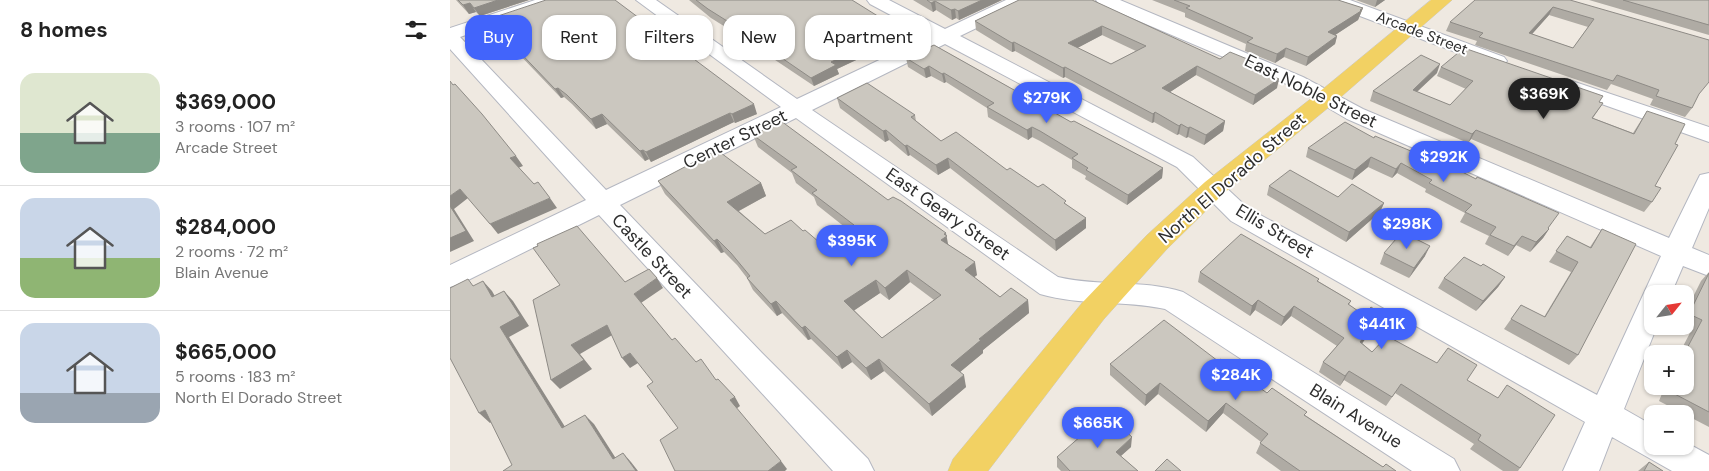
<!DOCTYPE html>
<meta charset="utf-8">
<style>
body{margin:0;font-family:"DM Sans",sans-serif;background:#f2f2f2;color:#222;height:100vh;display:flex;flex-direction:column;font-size:19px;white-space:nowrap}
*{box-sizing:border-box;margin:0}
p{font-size:16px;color:#767676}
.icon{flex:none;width:28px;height:28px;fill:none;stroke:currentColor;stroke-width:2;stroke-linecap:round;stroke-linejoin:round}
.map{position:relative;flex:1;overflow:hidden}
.sheet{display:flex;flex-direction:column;background:#fff;width:450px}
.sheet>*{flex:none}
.top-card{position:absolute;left:15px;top:15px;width:475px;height:45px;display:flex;gap:10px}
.needle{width:32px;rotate:60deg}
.buttons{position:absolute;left:1194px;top:285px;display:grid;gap:10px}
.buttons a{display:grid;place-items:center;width:50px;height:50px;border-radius:10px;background:#fff;box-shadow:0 1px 4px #0004;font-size:25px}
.price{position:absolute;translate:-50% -42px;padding:0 11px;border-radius:18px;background:#4264fb;color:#fff;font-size:16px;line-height:32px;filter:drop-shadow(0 1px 2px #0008)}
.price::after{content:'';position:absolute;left:50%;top:30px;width:15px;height:11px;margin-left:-8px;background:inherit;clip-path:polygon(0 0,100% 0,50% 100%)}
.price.on{background:#222;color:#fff}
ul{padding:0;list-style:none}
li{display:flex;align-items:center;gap:15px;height:125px;padding:0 20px}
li+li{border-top:1px solid #e0e0e0}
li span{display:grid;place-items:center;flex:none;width:140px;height:100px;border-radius:15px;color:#555}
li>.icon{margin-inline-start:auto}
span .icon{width:60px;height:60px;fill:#fffc;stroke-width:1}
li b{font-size:21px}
h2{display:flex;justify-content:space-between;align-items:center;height:60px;padding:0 20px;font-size:21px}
.chip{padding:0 18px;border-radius:15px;background:#fff;box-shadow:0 1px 4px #0004;font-size:18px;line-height:45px}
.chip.on{background:#4264fb;color:#fff}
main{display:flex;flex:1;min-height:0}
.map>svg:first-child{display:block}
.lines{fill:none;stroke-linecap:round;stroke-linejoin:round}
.minor-casing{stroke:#b4b7c1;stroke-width:2}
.major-casing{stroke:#c9c9c9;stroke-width:1}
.minor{fill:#fff;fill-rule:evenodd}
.major{fill:#f2d163;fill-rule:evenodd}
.wall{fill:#afaba4;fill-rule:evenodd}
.shaded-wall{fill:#8e8b86}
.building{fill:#cbc7bf;stroke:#8e8b86;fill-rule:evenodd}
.labels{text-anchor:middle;stroke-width:4;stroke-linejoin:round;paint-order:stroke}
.far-street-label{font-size:15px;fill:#2e2e2e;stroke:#fff}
.street-label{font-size:18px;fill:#2e2e2e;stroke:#fff}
</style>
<main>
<section class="sheet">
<h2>8 homes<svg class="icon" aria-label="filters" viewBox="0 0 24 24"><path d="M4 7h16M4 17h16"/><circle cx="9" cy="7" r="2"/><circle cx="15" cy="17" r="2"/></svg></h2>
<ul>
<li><span style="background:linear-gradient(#dfe7d0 60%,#7fa58c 0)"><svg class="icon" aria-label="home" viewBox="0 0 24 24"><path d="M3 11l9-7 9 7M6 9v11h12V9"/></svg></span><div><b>$369,000</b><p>3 rooms · 107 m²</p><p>Arcade Street</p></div></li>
<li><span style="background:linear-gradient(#c9d6e8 60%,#8fb573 0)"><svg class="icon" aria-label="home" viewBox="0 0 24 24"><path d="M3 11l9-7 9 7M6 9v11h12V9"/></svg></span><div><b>$284,000</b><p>2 rooms · 72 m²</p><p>Blain Avenue</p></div></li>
<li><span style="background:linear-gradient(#c9d6e8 70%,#9aa5b1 0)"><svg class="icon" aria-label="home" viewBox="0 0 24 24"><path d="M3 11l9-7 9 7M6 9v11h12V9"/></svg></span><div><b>$665,000</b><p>5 rooms · 183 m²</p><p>North El Dorado Street</p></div></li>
</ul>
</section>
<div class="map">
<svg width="1259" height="471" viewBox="0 0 1259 471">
<rect width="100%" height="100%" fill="#efe9e1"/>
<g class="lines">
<!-- minor casing -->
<g class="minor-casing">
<path id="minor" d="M85,0H112L109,4L10,37L156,190L331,107L186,0H206L347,99L480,36L420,4L417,0H439L495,29L556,0H579L576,4L510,36L743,157L799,209L1147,395L1211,256L897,119L839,85L649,4L646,0H670L853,77L913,109L1219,238L1247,181L1250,175L1259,173V208L1242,248L1259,255V276L1233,266L1221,294H1202V326H1207L1174,409L1202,425V446H1235V442L1259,455V471H1222L1162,437L1149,471H1113L1135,422L781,221L727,167L495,44L362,110L608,277C649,287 692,279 733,292L1004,459L1010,471H962L715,309C674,300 631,306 590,294L346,118L170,205L312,353L418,459L424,471H383L149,215L10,284L0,287V265L136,200L0,49V28Z
M875,0H900L1054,57L1057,61L1054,65L1047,67L1040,65L878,4Z
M1119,80L1259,127V142L1112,90L1109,86L1112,82Z"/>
</g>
<!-- major casing -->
<g class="major-casing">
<path id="major" d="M981,0H1002L884,103L773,194L717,249L654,319L538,471H498L503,459L632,303L697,235L755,182L868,93Z"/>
</g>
<!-- minor -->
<use href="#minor" class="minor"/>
<!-- major -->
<use href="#major" class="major"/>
</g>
<!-- wall -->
<path class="wall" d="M6,0H79L30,16L26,12L19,14Z
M239,0H402L449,36L435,42L436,46L387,69L389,74L364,86L310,50L309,48L261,18Z
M463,0H552L509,20L506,18L502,20L486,10L483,12Z
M569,0L770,59L812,65L811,70L827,88L803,105L746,75L720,92L775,121L773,131L754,145L738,137L736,138L729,134L727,135L704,122L702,123L615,77L613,78L565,51L562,52L526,30L525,21ZM652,35L686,51L661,64L627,48Z
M702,0H888L913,8L908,20L885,35L887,36L885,44L856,66L834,57L825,63L795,51L796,44L735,17V13Z
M906,0H935L925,7Z
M1120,0L1248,96L1242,108L1235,117L1200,105L1203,99L1161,84L1157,90L1025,45L1027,41L996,31L1000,22ZM1099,15L1138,27L1123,48L1082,34Z
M1139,0H1259V35Z
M36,20L307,114L285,123L284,122L201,162L199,159L195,161L157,124L146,129L122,104L114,97L111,98L64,49L41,29Z
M484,45L621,122L713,168L712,178L677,205L635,179L636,176L622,168V160L590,141L582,137L578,140L538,117L537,108L496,82L494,83L481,76L476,78L458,67L456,58Z
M991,67L1149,102L1153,103L1143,118L1183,133L1197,111L1205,186L1202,202L1194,212L1021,139L1018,143L920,101L923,91L987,73L967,92L1000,105L1016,89L987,76Z
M387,98L465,115L466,121L491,141L557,170L588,187L616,204L636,228L606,251L500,168L488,175L460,155L458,156L439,140L435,142L390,108Z
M303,135L498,244L527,275L524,277L550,297L578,300L579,313L533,350V353L510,372L516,387L482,416L434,371L421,380L402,362L392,369L361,339L358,340L332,313L327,316L303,290L297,278L287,265L274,252L271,253L215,194L208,181L311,183L316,196L289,211L315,234L353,231L369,242L396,228L367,205L364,197L346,183L342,173L308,147ZM460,282L484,300L432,338L404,310L430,293L439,300Z
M924,138L1102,223L1098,228L1099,229L1093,238L1080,252L1066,245L1058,256L1035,244L1039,236L1010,222L1015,213L975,192L976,189L947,173L942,178L918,167L902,180L856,157L858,148Z
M819,186L888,197L934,203L930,212L896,242L817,195Z
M1152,229L1128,355L1119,365L1054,329L1071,305L1094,317L1121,272L1099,262L1117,236L1140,247Z
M934,253L975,256L959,278L930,264Z
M1031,266L1055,277L1048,287L1026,311L988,288L994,278Z
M750,272L869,279L868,281L901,301L899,305L914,315L931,314L926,324L912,343L922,352L1017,380L1070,468L1068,471H1053L1020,449L1024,444L945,393L936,406L894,380L890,386L869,372L873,362L887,346L841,316L831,326L805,310L800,316L748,282Z
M1259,272V427L1209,401L1215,386H1235V354H1229L1242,329L1235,326V313L1251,281Z
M768,361L817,393L855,415L933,467L946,471H831L806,453L811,442L773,413L756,432L708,394L695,406L660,375V364Z
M681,447L671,456L688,471H611L607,467V457Z
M1199,462L1213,471H1188Z"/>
<!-- shaded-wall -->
<path class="shaded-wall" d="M48,0H79L30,16L24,8Z
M532,0H552L509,20L508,11Z
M927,0H935L925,7Z
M485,1L486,10L483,12L481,3Z
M20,3L26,12L19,14L13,5Z
M1103,7L1099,15L1075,42L1079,33Z
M913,8L908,20L876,41L878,32Z
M505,9L506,18L502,20L501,10Z
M652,26V35L618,53V43Z
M447,28L449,36L435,42L436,46L387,69L389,74L364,86L361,78L381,62L430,35Z
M887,36L885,44L856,66L858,57Z
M564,42L565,51L562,52V43Z
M836,48L834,57L825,63L827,54Z
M990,64L987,73L959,99L963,90Z
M479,66L481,76L476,78L474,69Z
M747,66L746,75L711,98L712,88Z
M615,67V77L613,78V68Z
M494,73L496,82L494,83L492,74Z
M829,79L827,88L803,105L805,95Z
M108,88L114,97L111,98L105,89Z
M304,104L307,114L285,123L282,114Z
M705,112L704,122L702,123L703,114Z
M280,113L284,122L201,162L196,152Z
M152,114L157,124L146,129L141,119Z
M775,121L773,131L754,145L756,135Z
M731,124L729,134L727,135L729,126Z
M582,127V137L578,140L577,130Z
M740,127L738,137L736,138L738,128Z
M436,130L439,140L435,142L433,131Z
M1026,130L1021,139L1018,143L1022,134Z
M457,145L460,155L458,156L455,146Z
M193,150L199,159L195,161L190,151Z
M66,156L73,166L68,168L60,158Z
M921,157L918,167L902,180L905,170Z
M498,158L500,168L488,175L486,165Z
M951,163L947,173L942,178L946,169Z
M713,168L712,178L677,205L678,195Z
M311,183L316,196L283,214L277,202Z
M10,189L18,198L4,209L24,241L0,252V196Z
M100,198L107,208L48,234L40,224Z
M934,203L930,212L896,242L899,232Z
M636,218V228L606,251L605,240Z
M1099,229L1093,238L1080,252L1086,242Z
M496,233L499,249L491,240L494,234Z
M1072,236L1066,245L1058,256L1064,246Z
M267,239L274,252L271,253L264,241Z
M980,246L975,256L959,278L964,268Z
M525,262L527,275L517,283L515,270Z
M457,270L460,282L439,300L435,288Z
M1055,277L1048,287L1026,311L1033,301Z
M207,278L213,288L191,303L184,294Z
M426,280L430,293L399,314L394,301Z
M33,281L42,291L51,307L42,297Z
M54,291L63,301L79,326L59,337L122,438L112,428L50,327Z
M578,300L579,313L533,350V353L504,377L501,365L529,339Z
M808,300L805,310L800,316L802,306Z
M326,301L332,313L327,316L321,304Z
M844,306L841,316L831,326L834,317Z
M931,314L926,324L906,352L910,342Z
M157,325L164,334L130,354L142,369L110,389L101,380L121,345Z
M355,326L361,339L358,340L352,328Z
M397,350L402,362L392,369L387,357Z
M180,353L188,363L180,368L172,358Z
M429,359L434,371L421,380L416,368Z
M899,371L894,380L890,386L895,376Z
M514,375L516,387L482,416L479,404Z
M710,383L708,394L695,406L696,395Z
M285,397L290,406L286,409L280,400Z
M776,403L773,413L756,432L758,421Z
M35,410L46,419L40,423L29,413Z
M135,415L144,424L172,468L163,459Z
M682,437L681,447L665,461L666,452Z
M173,453L181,462L188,471H186Z
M331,461L337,469L335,471H318Z"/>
<!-- building -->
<path class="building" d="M8,0H48L24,8L20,3L13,5Z
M96,0H165L304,104L282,114L280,113L196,152L193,150L190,151L152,114L141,119L117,95L108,88L105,89L58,40L36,20Z
M246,0H402L447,28L430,35L434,37L381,62L386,65L361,78L307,41H309L258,9Z
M477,0H532L508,11L505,9L501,10L485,1L481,3Z
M569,0H642L770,59L780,52L812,65L807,69L829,79L805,95L747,66L712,88L775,121L756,135L740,127L738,128L731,124L729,126L705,112L703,114L615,67L613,68L564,42L562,43L525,21ZM652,26L696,46L661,64L618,43Z
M724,0H888L913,8L910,10L911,11L878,32L887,36L858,57L836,48L827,54L797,42L803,38L736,8L740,6Z
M1025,0H1120L1259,40V82L1249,94L1242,108L1206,96L1209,90L1167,75L1163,81L1029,37L1033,33L1000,22ZM1103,7L1144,19L1123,48L1079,33Z
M1173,0H1259V25Z
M484,45L621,122L624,121L713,168L678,195L636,170L638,168L622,158L628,154L590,131L582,127L577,130L537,107L544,103L494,73L492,74L479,66L474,69L456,58Z
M1014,48L1153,96L1149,102L1153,103L1142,118L1184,134L1197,111L1235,124L1225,144L1228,145L1205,186L1211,188L1202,202L1026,130L1022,134L923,91L971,55L990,64L963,90L1000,105L1023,81L991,67Z
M0,81L3,85L5,84L32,114L66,156L60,158L84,184L88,182L100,198L40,224L10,189L0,196Z
M417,83L465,115L461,117L491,141L506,132L557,170L560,168L588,187L593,184L616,201L614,203L636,218L605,240L498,158L486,165L457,145L455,146L436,130L433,131L387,98Z
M331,121L438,200L443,197L451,201L496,233L494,234L497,236L491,240L525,262L515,270L550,297L561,288L578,300L529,339L531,340L501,365L514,375L479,404L429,359L416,368L397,350L387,357L355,326L352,328L326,301L321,304L297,278L300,276L281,253L267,239L264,241L208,181L267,150L311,183L277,202L315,234L341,220L353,231L355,230L369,242L404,225L362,193L367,190L341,170L347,167L303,135ZM457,270L491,295L432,338L394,301L426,280L435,288Z
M895,122L924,138L925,136L968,154L971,151L1026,179L1027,177L1109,213L1098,228L1099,229L1086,242L1072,236L1064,246L1040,235L1046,227L1015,212L1022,205L979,183L982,180L951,163L946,169L921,157L905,170L858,148Z
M840,170L888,197L902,184L934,203L899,232L819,186Z
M0,206L16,231L0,238Z
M127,226L175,282L199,269L207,278L184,294L222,340L225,338L246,362L251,359L266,380L268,379L285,397L280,400L331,461L318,471H225L210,440L228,428L197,386L203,382L180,353L172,358L157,325L121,345L134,360L101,380L83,300L110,285L83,248L88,246L87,244Z
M1152,229L1186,244L1128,355L1061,319L1071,305L1095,317L1128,262L1106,251L1117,236L1141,248Z
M952,232L980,246L964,268L934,253Z
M791,234L869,279L867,281L901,301L898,304L914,315L921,307L931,314L910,342L922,352L937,336L987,363L998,348L1027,365L1017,380L1048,398L1057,385L1105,415L1070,468L1028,440L1031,435L951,384L942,397L899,371L895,376L873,362L894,338L844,306L834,317L808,300L802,306L750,272Z
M1014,257L1031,266L1033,264L1055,277L1033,301L994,278Z
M1259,273V412L1219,391L1221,386H1235V354H1234L1252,320L1239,314Z
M18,279L23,286L33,281L42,297L54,291L70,316L50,327L112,428L135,415L163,459L173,453L186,471H53L62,465L35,410L29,413L0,358V288Z
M714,320L768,361L770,359L817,393L822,388L857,412L854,415L933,467L936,464L946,471H850L810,443L818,434L776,403L758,421L710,383L696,395L660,364Z
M656,414L682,437L666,452L688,471H620L607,457Z
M717,459L731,471H705Z
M1199,462L1213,471H1194Z"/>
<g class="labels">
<!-- far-street labels -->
<g class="far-street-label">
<text transform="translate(972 33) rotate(21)" y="5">Arcade Street</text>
</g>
<!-- street labels -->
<g class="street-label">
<text transform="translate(861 91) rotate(26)" y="6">East Noble Street</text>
<text transform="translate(285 139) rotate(-26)" y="6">Center Street</text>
<text transform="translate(782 178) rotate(-41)" y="6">North El Dorado Street</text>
<text transform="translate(498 214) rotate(35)" y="6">East Geary Street</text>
<text transform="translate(825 231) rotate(31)" y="6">Ellis Street</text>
<text transform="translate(202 256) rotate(47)" y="6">Castle Street</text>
<text transform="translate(906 416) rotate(32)" y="6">Blain Avenue</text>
</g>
</g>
</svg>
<div class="buttons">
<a><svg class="needle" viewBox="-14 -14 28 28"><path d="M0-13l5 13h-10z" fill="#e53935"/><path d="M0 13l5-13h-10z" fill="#767676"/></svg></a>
<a>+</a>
<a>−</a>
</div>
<b class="price on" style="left:1094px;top:120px">$369K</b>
<b class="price" style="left:597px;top:124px">$279K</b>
<b class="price" style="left:994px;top:183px">$292K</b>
<b class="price" style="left:957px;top:250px">$298K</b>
<b class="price" style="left:402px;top:267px">$395K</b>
<b class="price" style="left:932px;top:350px">$441K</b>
<b class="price" style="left:786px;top:401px">$284K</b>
<b class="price" style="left:648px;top:449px">$665K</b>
<div class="top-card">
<a class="chip on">Buy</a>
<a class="chip">Rent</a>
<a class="chip">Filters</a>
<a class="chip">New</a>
<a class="chip">Apartment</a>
</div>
</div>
</main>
